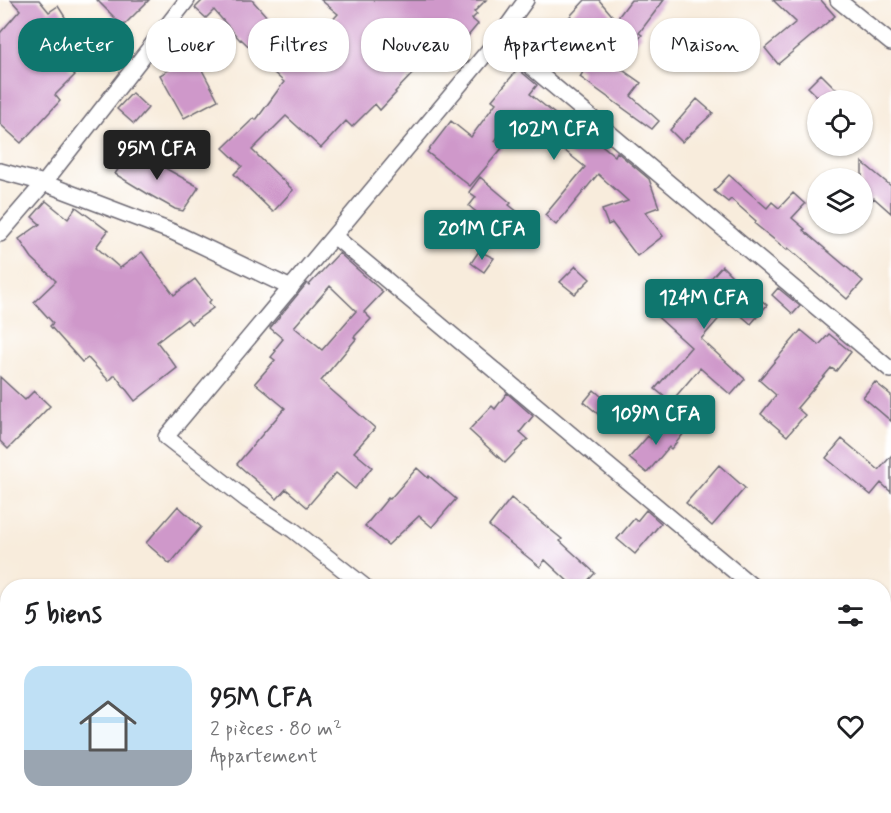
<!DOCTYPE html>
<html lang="fr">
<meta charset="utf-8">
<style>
body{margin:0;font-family:Mynerve,sans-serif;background:#f6f6f6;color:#202124;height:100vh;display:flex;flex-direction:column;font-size:22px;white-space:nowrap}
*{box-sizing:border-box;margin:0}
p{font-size:20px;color:#757577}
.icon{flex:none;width:33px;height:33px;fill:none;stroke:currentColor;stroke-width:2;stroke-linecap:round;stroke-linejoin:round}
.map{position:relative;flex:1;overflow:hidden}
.panel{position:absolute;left:0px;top:579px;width:891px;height:234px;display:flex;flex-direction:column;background:#fff;border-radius:24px 24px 0 0;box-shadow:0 2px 4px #0004}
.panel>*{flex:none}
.guide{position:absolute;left:18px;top:18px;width:855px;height:54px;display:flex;gap:12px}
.tools{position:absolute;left:807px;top:90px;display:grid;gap:12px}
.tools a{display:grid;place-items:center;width:66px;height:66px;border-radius:50%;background:#fff;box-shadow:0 2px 4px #0004;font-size:30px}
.price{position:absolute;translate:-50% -51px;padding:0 14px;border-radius:6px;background:#0f766e;color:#fff;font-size:20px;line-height:39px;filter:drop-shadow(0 2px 3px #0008)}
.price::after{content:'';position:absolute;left:50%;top:36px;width:18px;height:14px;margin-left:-9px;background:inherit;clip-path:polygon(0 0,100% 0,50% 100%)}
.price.on{background:#222;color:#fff}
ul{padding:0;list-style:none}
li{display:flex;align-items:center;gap:18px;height:150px;padding:0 24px}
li+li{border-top:2px solid #e0e0e0}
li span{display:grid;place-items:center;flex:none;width:168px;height:120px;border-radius:18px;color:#555}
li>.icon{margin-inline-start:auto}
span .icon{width:72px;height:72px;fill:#fffc;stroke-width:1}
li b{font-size:26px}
h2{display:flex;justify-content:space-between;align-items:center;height:72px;padding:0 24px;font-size:26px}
.pill{padding:0 21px;border-radius:24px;background:#fff;box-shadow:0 2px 4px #0004;font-size:21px;line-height:54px}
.pill.on{background:#0f766e;color:#fff}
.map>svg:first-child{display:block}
.building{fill:#cf98ca;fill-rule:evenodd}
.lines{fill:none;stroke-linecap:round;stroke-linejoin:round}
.street-casing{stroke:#6d6973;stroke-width:18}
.street{stroke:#fff;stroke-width:15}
</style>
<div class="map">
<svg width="891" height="813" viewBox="0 0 891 813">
<rect width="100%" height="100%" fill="#fff"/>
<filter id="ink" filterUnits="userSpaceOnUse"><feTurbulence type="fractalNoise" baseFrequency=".0167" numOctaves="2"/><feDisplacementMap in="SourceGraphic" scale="12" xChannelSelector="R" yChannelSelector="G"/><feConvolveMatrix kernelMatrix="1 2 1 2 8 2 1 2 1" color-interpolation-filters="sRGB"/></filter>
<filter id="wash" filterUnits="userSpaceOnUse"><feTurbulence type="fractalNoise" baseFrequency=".008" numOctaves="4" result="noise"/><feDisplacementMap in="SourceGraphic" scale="24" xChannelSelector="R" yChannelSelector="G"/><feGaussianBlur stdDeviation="1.35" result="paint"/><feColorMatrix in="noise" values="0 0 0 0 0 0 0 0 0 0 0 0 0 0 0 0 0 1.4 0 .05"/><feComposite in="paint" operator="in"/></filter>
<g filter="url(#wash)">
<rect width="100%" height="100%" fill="#f8ecdc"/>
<g id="blocks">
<!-- building -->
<path class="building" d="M11,0H39L49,12L58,6L89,55L68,68L75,75L55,95L60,101L21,143L0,124V33L20,10Z
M97,0H149L123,26Z
M203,0H252L284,36L295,24L313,41L338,14L321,0H486L474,12L477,14L472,19L478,24L463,42L455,35L419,72L416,70L395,92L396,93L380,110L375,104L352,127L346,121L321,148L286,116L252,150L293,190L273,212L234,174L242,166L223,148L254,118L256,120L284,82L272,71L273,70L241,39L240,40L214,10L206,18L195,8Z
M585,0H599L616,20L631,0H664L639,33L642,35L617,66L641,83L631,96L659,121L652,129L580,77L583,72L567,59L569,57L549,39Z
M773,0H821L835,16L778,64L765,48L796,22Z
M194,55L218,100L184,118L160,75Z
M518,69L537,85L530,94L581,135L585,131L615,156L617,152L649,179L659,207L645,212L663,236L637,256L612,223L608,225L602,210L628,201L598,174L556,225L545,215L585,167L523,117L519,122L512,116L495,141L503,147L470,186L427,152L451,121L471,137L496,103L492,100Z
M821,74L847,100H821L808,87Z
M132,93L148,108L134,124L117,109Z
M697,99L713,113L682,142L670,130Z
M131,149L199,187L183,211L175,209L148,194L115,174Z
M862,162L891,186V213L874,198L862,212Z
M729,175L767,208L772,202L779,208L793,193L805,204L792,218L805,229L803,230L863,281L847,299L788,248L787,250L755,224L756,221L731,199L728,202L714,191Z
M480,177L511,203L509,205L519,213L503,234L469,206L476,197L469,192Z
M46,201L68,219L76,207L108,231L96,247L120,268L142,252L174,295L195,279L211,300L209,302L213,308L191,324L187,319L157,342L177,368L135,401L115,375L109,381L88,358L82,362L50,326L53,323L34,302L56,281L32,258L19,239L40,224L32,217Z
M479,251L494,258L484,272L471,263Z
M339,253L383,292L364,312L371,319L354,337L356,339L321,381L375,428L354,452L372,467L355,489L336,473L307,507L286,489L277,499L237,464L285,408L255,383L275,360L271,357L276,351L274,350L283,339L270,328L307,283L309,285ZM330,286L356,311L322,350L294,327Z
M576,266L590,279L575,294L560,282Z
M722,266L747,291L749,290L767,305L751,324L730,306L701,339L745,379L731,395L700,368L671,402L655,389L691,347L651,311L666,295L668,296L673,291L680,297L687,289L695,296Z
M778,288L800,306L793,314L772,295Z
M801,330L819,345L829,334L851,352L836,371L831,368L797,408L805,415L787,436L761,414L776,395L759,380Z
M0,377L25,400L34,391L50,406L8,449L0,441Z
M875,382L891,395V421L863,397Z
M594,390L616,409L605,420L584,402Z
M507,393L533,416L520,432L528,439L505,463L469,430L492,406L495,409Z
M668,419L684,433L671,449L669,447L647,473L629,458L648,436L651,439Z
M842,439L879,470L891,456V492L881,483L871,495L826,458Z
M719,465L745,488L712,526L686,503Z
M417,468L428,478L429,476L456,499L432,527L419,516L388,545L365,526L388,498L390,499Z
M511,498L562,539L560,541L595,573L583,586H573L545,560L540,567L489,526Z
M178,506L201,527L170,564L146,543Z
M646,510L661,523L635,554L617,539L634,519L637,521Z"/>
</g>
</g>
<g filter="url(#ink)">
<use href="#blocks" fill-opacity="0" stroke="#6d6973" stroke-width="1.5"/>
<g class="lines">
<!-- street casing -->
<g class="street-casing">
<path id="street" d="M838,0L891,43
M498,39L891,370
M0,171L44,183L173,232L291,288
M0,234L44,183L187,0
M334,236L752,586
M364,586L293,530L247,500L166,437L498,39L526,0
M884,697L891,703
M446,806L448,813"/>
</g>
<!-- street -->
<use href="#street" class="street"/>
</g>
</g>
</svg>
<div class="tools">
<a><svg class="icon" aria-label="locate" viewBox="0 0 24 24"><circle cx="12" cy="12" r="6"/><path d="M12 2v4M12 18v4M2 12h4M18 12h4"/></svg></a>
<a><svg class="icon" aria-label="layers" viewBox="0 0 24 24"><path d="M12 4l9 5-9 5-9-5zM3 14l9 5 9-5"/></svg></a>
</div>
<b class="price" style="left:554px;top:161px">102M CFA</b>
<b class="price on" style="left:157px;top:181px">95M CFA</b>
<b class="price" style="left:482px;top:261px">201M CFA</b>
<b class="price" style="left:704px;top:330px">124M CFA</b>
<b class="price" style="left:656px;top:446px">109M CFA</b>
<div class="guide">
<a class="pill on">Acheter</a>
<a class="pill">Louer</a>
<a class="pill">Filtres</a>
<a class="pill">Nouveau</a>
<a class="pill">Appartement</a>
<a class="pill">Maison</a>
</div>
<section class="panel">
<h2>5 biens<svg class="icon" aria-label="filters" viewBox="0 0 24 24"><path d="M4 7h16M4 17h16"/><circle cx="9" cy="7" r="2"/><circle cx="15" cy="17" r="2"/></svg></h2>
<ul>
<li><span style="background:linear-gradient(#bfe0f5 70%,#9aa5b1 0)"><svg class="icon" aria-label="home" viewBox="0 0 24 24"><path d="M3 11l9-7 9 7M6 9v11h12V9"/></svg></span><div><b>95M CFA</b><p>2 pièces · 80 m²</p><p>Appartement</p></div><svg class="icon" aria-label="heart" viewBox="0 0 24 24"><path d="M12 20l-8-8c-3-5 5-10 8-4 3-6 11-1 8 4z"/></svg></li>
</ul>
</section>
</div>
